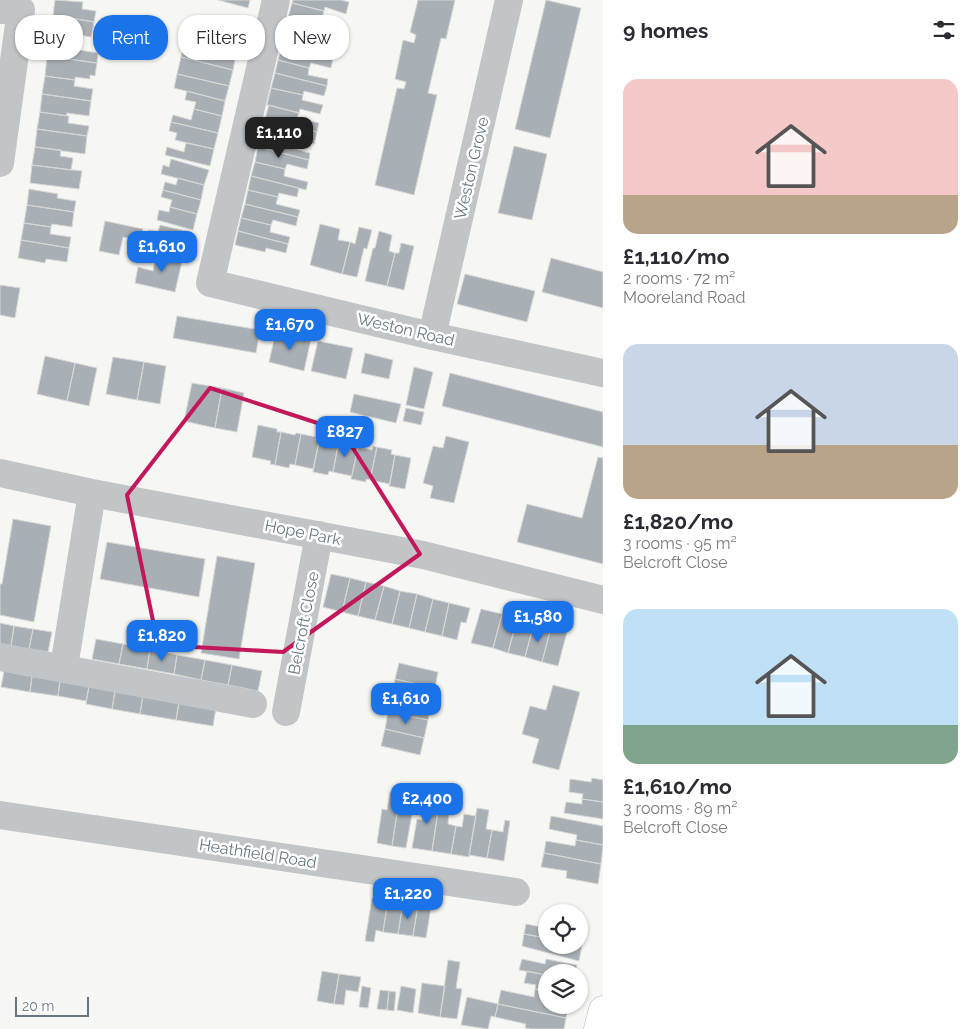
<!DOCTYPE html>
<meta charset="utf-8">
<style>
body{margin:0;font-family:Raleway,sans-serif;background:#f7f7f7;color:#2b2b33;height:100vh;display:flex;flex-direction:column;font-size:19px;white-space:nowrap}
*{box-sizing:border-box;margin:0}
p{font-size:16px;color:#7c7c81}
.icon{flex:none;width:28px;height:28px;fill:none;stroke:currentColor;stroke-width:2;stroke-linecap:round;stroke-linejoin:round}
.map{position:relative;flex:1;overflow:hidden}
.sheet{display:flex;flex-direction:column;background:#fff;width:375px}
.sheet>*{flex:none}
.top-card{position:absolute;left:15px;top:15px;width:475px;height:45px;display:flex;gap:10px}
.tools{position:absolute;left:538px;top:904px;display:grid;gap:10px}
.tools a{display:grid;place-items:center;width:50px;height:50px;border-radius:50%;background:#fff;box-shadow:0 1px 4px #0004;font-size:25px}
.scale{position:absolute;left:15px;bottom:12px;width:74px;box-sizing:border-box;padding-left:5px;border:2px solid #667783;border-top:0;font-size:14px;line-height:18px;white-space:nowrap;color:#667783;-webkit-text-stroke:4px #fff;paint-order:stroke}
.price{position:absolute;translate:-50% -42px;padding:0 11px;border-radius:10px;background:#1a73e8;color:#fff;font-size:16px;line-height:32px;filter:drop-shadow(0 1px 2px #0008)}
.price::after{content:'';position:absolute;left:50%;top:30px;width:15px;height:11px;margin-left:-8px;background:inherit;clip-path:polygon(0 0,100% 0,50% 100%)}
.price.on{background:#222;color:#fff}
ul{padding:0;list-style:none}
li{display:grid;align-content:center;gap:10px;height:265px;padding:0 20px}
li span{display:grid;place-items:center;height:155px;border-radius:15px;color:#555}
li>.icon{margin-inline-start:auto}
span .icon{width:90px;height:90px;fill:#fffc;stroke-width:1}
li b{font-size:21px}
h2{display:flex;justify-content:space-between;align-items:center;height:60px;padding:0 20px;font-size:21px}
.tag{padding:0 18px;border-radius:20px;background:#fff;box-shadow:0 1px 4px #0004;font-size:18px;line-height:45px}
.tag.on{background:#1a73e8;color:#fff}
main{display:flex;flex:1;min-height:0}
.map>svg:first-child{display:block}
.building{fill:#a9b0b5;stroke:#d7d7d5}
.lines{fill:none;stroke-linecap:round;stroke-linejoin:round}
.major-casing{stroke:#b4b9bc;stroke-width:29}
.minor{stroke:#c1c5c8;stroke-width:28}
.major{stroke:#fff;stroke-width:28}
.marked{fill:none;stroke:#c2185b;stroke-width:4;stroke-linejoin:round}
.labels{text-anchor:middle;stroke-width:5;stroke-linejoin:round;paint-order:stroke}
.street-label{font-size:16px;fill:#667783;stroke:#fff}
</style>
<main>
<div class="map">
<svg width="603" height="1029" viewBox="0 0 603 1029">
<rect width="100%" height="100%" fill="#f6f6f3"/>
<!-- building -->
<path class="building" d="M55,0L83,2L82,9L96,11L94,22L53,15Z
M218,0H250L248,8Z
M293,0H341L349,2L346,14L325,7L324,11L292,3Z
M418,0H455L446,39L441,38L428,93L437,95L414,195L375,185L397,88L404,89L406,82L395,79L403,40L414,43L416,35L410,32Z
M546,0L581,8L550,138L515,129Z
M292,3L324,11L322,17L343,22L340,30L288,18Z
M53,15L94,22L91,37L51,30Z
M288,18L340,30L338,40L318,35L317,40L285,32Z
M204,30L240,39L236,55L208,49L211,40L202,38Z
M285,32L317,40L315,46L335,51L333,59L282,46Z
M49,41L79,46V50L98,53L97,63L47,56Z
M282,46L333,59L331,68L311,63L309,68L278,60Z
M183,49L207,54L208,49L236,55L233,70L181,57Z
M47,56L97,63L95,76L90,75V79L75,77V80L45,76Z
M181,57L233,70L229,86L177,74Z
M278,60L309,68L308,75L328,79L327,86L275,73Z
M275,73L327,86L324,96L304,91L303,95L271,88Z
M177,74L229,86L225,101L174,88Z
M45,76L75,80L74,86L93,89L91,101L42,94Z
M271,88L303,95L302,100L323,105L320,114L300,109L299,113L267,105Z
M187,91L225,101L222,116L194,109L196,102L185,100Z
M42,94L91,101L89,116L67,113L66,116L40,112Z
M269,105L299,113L297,118L319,123L317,132L265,119Z
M194,109L222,116L218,133L171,122L173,115L191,120Z
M40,112L69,116L68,123L89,126L87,136L37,129Z
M265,119L317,132L314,144L293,139L292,142L262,135Z
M171,122L218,133L214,149L175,140L177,133L169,131Z
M37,129L87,136L85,154L35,147Z
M262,135L292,142L291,148L310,153L309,160L258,147Z
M186,143L214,149L210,166L165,155L167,147L184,152Z
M514,146L547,154L532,220L498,213Z
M35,147L61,150L60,156L73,158L71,170L32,165Z
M258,147L309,160L307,169L287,164L285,169L255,162Z
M171,159L209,170L204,185L161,174L163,165L169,167Z
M255,162L285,169L284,176L308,182L306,190L251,176Z
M32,165L82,171L79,189L30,183Z
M251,176L299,188L297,197L279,193L278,197L248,190Z
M178,178L204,185L201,200L163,190L165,182L176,185Z
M29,189L58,194L57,198L76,201L74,212L27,205Z
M163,190L201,200L197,214L170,207L172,200L161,197Z
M248,190L278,197L276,204L300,210L298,217L245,204Z
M245,204L298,217L296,226L273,220L271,225L241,218Z
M27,205L74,212L72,227L52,224L51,227L24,223Z
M170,207L197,214L193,230L157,220L159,210L169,212Z
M241,218L271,225L270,232L290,237L288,244L238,231Z
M105,221L143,229L141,241L123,237L119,255L99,251Z
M24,223L51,227L50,234L71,237L69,248L21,240Z
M320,224L340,229L338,240L350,242L342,274L310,265Z
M160,225L190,232L186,251L146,241L149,230L158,232Z
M359,227L372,230L367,249L364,248L357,277L342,274L350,242L355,244Z
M238,231L288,244L286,253L266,248L265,252L235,245Z
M379,231L392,235L389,251L395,253L387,286L365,281L373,248H375Z
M21,240L69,248L67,262L46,259L45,263L18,258Z
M401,243L414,246L404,290L387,286L395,253H399Z
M157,251L183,257L175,292L135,283L138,267L153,271Z
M551,258L603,272V308L542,292Z
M465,274L535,291L527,322L457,304Z
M0,285L20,288L15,318L0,315Z
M177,316L260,330L256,353L173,338Z
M276,331L311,339L304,371L269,362Z
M318,341L353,348L346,379L311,371Z
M365,353L393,360L389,379L361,373Z
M45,356L75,363L67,401L37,394Z
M113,357L144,362L137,400L106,394Z
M144,362L166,366L160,404L137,400Z
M75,363L97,368L89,406L67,401Z
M414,367L433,372L424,409L406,405Z
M450,373L603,412V447L442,406Z
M192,383L222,388L215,428L184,421Z
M222,388L244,393L237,432L215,428Z
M354,394L401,404L396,423L350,412Z
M406,408L424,412L421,425L403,421Z
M258,425L277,429V432H281L275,465L270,464L271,461L252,457Z
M281,432L295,435L296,433L301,434L295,465L290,464L289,468L275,465Z
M301,434L316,437L315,440L319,441L313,469L295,465Z
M446,436L469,442L454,503L430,498L433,486L423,483L433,446L443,448Z
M334,439L339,440L333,472L329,471L328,475L313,472L319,441L333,444Z
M339,440L353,443V446L358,447L352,476L333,472Z
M373,446L377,447L370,480L366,479V482L351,479L358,447L372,450Z
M377,447L392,450L391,454L395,455L390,484L370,480Z
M395,455L411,458L405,489L389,486Z
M598,457L603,458V564L517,542L527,504L582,518Z
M13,519L51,526L34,622L0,615V584H2Z
M107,542L205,559L199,597L100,579Z
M217,556L255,563L239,659L201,653Z
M331,574L350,578L342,612L323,607Z
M350,578L366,582L358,616L342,612Z
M366,582L384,586L375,620L358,616Z
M384,586L400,591L392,624L375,620Z
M400,591L417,594L409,628L392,624Z
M417,594L433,599L425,632L409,628Z
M433,599L449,603L442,636L425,632Z
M449,603L470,608L466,623L461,622L457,640L442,636Z
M481,609L502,614L493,648L471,643Z
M502,614L517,619L508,653L493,648Z
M517,619L534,623L525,657L508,653Z
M0,623L14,626L11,646L0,644Z
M534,623L551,628L542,662L525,657Z
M14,626L33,629L29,649L11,646Z
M551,628L567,632L558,666L542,662Z
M33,629L52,632L48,652L29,649Z
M96,639L123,644L119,664L92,659Z
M123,644L150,649L147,669L119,664Z
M150,649L177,655L174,674L147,669Z
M177,655L205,660L201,680L174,674Z
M205,660L232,665L228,685L201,680Z
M399,663L438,672L435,688L395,679Z
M232,665L262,671L258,691L228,685Z
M4,671L32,676L30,692L1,687Z
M32,676L60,681L58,696L30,692Z
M395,679L435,688L431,704L392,695Z
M60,681L89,686L86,701L58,696Z
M553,685L580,692L559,770L532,763L539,739L522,734L530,706L546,710Z
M89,686L115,691L112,709L86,704Z
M115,691L143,695L140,714L112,709Z
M143,695L179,702L176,720L140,714Z
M392,695L431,704L428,720L388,712Z
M179,702L216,708L213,726L176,720Z
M388,712L428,720L424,738L385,729Z
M385,729L424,738L420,755L381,746Z
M592,778L603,780V802L582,799L583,794L569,792L570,779L591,782Z
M390,792L400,793L392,846L377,843L382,809L387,810Z
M400,793L410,795L407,814H412L406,848L392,846Z
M426,796L440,798L432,851L412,848L417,819L422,820Z
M582,799L603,802V819L564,813L566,802L582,804Z
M477,808L489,810L486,829L492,830L487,858L469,855Z
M438,811L449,813L448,824L456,826L451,854L432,851Z
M464,814L476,816L469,857L451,854L456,826L462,827Z
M551,816L603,826V845L576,840L577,835L549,829Z
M505,820L510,821L504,861L487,858L492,830L503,832Z
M576,840L603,845L601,864L544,853L546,841L575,846Z
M544,853L601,864L598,884L566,878L567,871L541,867Z
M372,898L388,900L383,932L376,930L374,942L365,941Z
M388,900L403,903L398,934L383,932Z
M403,903L418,905L413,936L398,934Z
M418,905L431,907L426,938L413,936Z
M526,924L546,928V938L524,934Z
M579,927L585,929L582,945H579Z
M524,934L546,938V945H582L579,961L522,946Z
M522,959L545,964L546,959L577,965L576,972H546V975L519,970Z
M448,960L460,962L456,988L462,989L457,1019L440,1017Z
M322,971L339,974L334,1004L317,1001Z
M527,971L546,975V991L535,989L536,985L524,983Z
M339,974L361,977L358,992L346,990L344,1005L334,1004Z
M422,983L445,986L440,1017L418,1013Z
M362,986L371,988L368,1008L359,1007Z
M401,986L416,989L413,1013L397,1010Z
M535,989L546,991V1005H569L566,1018L498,1004L501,990L534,997Z
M380,990L389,991L387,1010L377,1009Z
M389,991L396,992L394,1011L387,1010Z
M467,997L498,1004L495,1017L491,1016L488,1029L461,1025Z
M498,1004L566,1018L564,1029H531L525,1028L526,1024L495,1017Z"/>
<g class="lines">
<!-- major casing -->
<g class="major-casing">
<path id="major" d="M598,1029L603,1010"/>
</g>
<!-- minor -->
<path class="minor" d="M276,0L210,283L432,336L603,373
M0,10H21L0,163
M432,336L509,0
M0,473L92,493L423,555L603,600
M0,657L253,704
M64,667L92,493
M286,712L319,535
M0,815L516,892"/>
<!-- major -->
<use href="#major" class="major"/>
</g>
<!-- marked area -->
<path class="marked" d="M210,388L342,431L420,554L283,652L158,645L127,495Z"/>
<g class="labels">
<!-- street labels -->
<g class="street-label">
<text transform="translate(471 168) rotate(-77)" y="6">Weston Grove</text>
<text transform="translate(406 329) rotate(13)" y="6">Weston Road</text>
<text transform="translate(303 532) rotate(11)" y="6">Hope Park</text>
<text transform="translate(303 623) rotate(-79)" y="6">Belcroft Close</text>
<text transform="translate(258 853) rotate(9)" y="6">Heathfield Road</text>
</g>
</g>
</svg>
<div class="tools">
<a><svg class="icon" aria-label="locate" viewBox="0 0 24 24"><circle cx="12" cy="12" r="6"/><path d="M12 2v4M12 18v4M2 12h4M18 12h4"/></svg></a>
<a><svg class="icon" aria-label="layers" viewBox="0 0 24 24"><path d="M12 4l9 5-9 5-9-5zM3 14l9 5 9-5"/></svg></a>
</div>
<div class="scale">20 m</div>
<b class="price on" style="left:279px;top:159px">£1,110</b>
<b class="price" style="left:162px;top:273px">£1,610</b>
<b class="price" style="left:290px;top:351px">£1,670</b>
<b class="price" style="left:345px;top:458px">£827</b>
<b class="price" style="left:538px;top:643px">£1,580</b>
<b class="price" style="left:162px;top:662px">£1,820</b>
<b class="price" style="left:406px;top:725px">£1,610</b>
<b class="price" style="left:427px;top:825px">£2,400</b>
<b class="price" style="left:408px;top:920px">£1,220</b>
<div class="top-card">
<a class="tag">Buy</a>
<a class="tag on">Rent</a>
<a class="tag">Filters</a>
<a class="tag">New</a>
</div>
</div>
<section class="sheet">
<h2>9 homes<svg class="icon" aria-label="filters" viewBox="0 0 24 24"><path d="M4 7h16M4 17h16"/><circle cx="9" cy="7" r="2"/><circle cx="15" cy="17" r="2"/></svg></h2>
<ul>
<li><span style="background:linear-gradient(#f6c9c9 75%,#b9a48a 0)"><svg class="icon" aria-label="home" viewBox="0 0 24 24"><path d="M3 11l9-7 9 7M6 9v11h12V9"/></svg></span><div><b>£1,110/mo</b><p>2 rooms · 72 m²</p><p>Mooreland Road</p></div></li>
<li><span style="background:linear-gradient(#c9d6e8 65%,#b9a48a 0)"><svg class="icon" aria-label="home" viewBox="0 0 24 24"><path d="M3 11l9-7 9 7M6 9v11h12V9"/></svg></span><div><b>£1,820/mo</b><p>3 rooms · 95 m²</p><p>Belcroft Close</p></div></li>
<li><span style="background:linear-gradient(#bfe0f5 75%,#7fa58c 0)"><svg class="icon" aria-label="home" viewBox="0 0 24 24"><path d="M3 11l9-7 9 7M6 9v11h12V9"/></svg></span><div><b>£1,610/mo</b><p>3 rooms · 89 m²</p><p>Belcroft Close</p></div></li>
</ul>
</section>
</main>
